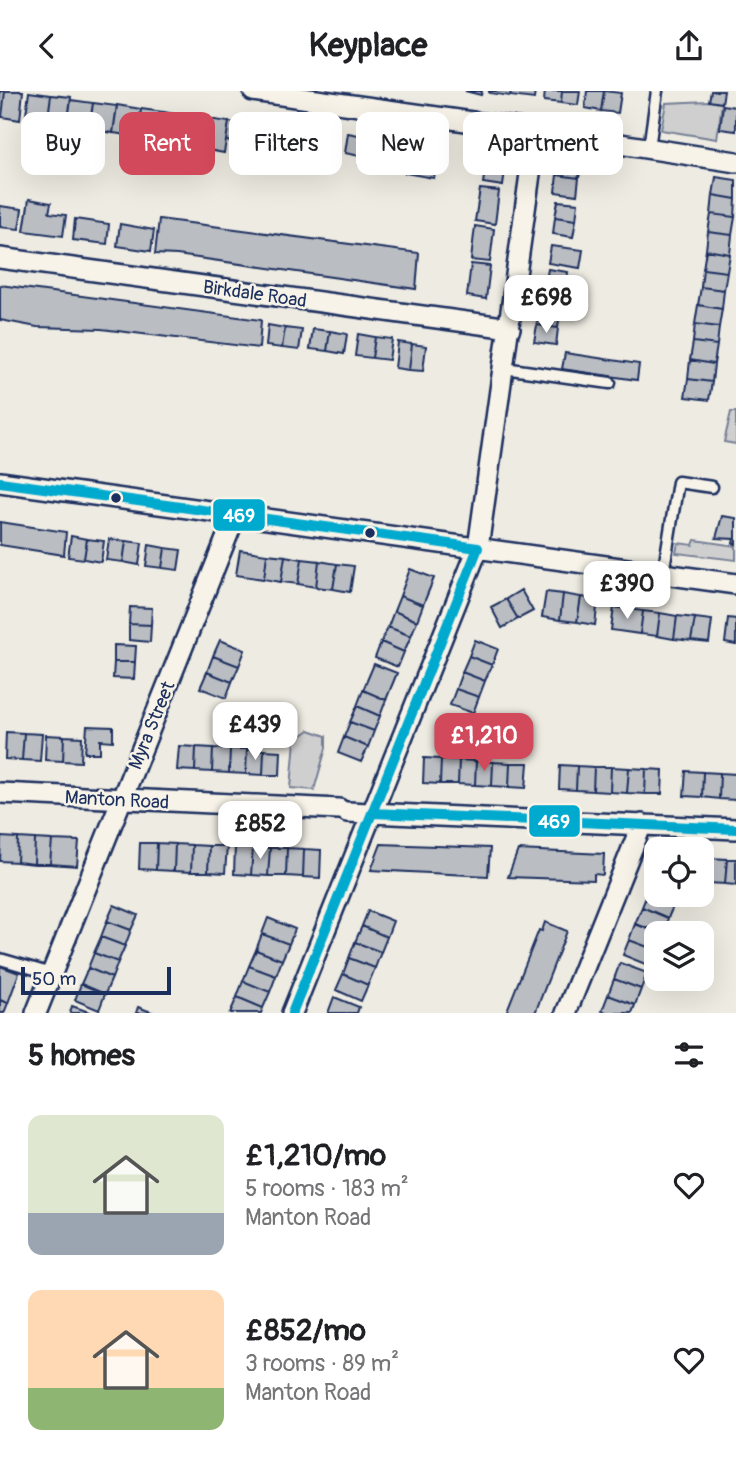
<!DOCTYPE html>
<meta charset="utf-8">
<style>
body{margin:0;font-family:Pangolin,sans-serif;background:#f2f2f2;color:#202124;height:100vh;display:flex;flex-direction:column;font-size:26px;white-space:nowrap}
*{box-sizing:border-box;margin:0}
p{font-size:23px;color:#757577}
.icon{flex:none;width:38px;height:38px;fill:none;stroke:currentColor;stroke-width:2;stroke-linecap:round;stroke-linejoin:round}
.map{position:relative;height:922px;overflow:hidden}
.sheet{display:flex;flex-direction:column;background:#fff;flex:1}
.sheet>*{flex:none}
.hud{position:absolute;left:21px;top:21px;width:695px;height:63px;display:flex;gap:14px}
.buttons{position:absolute;left:644px;top:746px;display:grid;gap:14px}
.buttons a{display:grid;place-items:center;width:70px;height:70px;border-radius:14px;background:#fff;box-shadow:0 7px 28px #0002;font-size:35px}
.scale{position:absolute;left:21px;bottom:18px;width:150px;box-sizing:border-box;padding-left:7px;border:4px solid #1b2f5e;border-top:0;font-size:19px;line-height:24px;white-space:nowrap;color:#1b2f5e;-webkit-text-stroke:5px #f7f3e8;paint-order:stroke}
.price{position:absolute;translate:-50% -60px;padding:0 16px;border-radius:14px;background:#fff;color:#222;font-size:23px;line-height:46px;filter:drop-shadow(0 2px 4px #0008)}
.price::after{content:'';position:absolute;left:50%;top:42px;width:21px;height:16px;margin-left:-10px;background:inherit;clip-path:polygon(0 0,100% 0,50% 100%)}
.price.active{background:#d1495b;color:#fff}
ul{padding:0;list-style:none}
li{display:flex;align-items:center;gap:21px;height:175px;padding:0 28px}
li span{display:grid;place-items:center;flex:none;width:196px;height:140px;border-radius:14px;color:#555}
li>.icon{margin-inline-start:auto}
span .icon{width:84px;height:84px;fill:#fffc;stroke-width:1}
li b{font-size:30px}
h2{display:flex;justify-content:space-between;align-items:center;height:84px;padding:0 28px;font-size:30px}
.tag{padding:0 24px;border-radius:14px;background:#fff;box-shadow:0 7px 28px #0002;font-size:24px;line-height:63px}
.tag.active{background:#d1495b;color:#fff}
header{display:flex;justify-content:space-between;align-items:center;height:91px;padding:0 28px;background:#fff;font-size:32px;font-weight:700}
.map>svg:first-child{display:block}
.green{fill:#cfcfcf;stroke:#757f96;stroke-width:2}
.building{fill:#babdc2;stroke:#1b2f5e;stroke-width:2}
.lines{fill:none;stroke-linecap:round;stroke-linejoin:round}
.lane-casing{stroke:#1b2f5e;stroke-width:15}
.street-casing{stroke:#1b2f5e;stroke-width:24}
.lane{stroke:#f7f3e8;stroke-width:10}
.street{stroke:#f7f3e8;stroke-width:19}
.bus-1-casing{stroke:#f7f3e8;stroke-width:16}
.bus-1{stroke:#00a9ce;stroke-width:10}
.bus-dot{fill:#1b2f5e;stroke:#f7f3e8;stroke-width:2.5}
.labels{text-anchor:middle;stroke-width:5;stroke-linejoin:round;paint-order:stroke}
.street-label{font-size:19px;fill:#1b2f5e;stroke:#f7f3e8}
.line-badge{stroke:#f7f3e8;stroke-width:2.5}
.badge-label{font-size:19px;text-anchor:middle;font-weight:bold;fill:#fff}
</style>
<header><svg class="icon" aria-label="back" viewBox="0 0 24 24"><path d="M15 5l-7 7 7 7"/></svg>Keyplace<svg class="icon" aria-label="share" viewBox="0 0 24 24"><path d="M12 15V3M7 8l5-5 5 5M5 13v7h14v-7"/></svg></header>
<div class="map">
<svg width="736" height="922" viewBox="0 0 736 922">
<rect width="100%" height="100%" fill="#eeebe2"/>
<filter id="ink" filterUnits="userSpaceOnUse"><feTurbulence type="fractalNoise" baseFrequency=".0143" numOctaves="2"/><feDisplacementMap in="SourceGraphic" scale="14" xChannelSelector="R" yChannelSelector="G"/><feConvolveMatrix kernelMatrix="1 2 1 2 8 2 1 2 1" color-interpolation-filters="sRGB"/></filter>
<g filter="url(#ink)">
<!-- green -->
<path class="green" d="M709,10L722,12L717,48L661,39L666,12Z
M731,321H736V353L724,351Z
M695,449L736,455V469L676,462L678,452L693,454Z
M309,639L326,645V657L314,699L291,697L295,649Z"/>
<!-- building -->
<path class="building" d="M0,0H5L2,26H0Z
M5,0H23L20,29L2,26Z
M465,0H482L481,4Z
M489,0H511L510,5L489,2Z
M511,0H535L534,8L510,5Z
M545,0H562L561,12L544,10Z
M562,0H580L578,14L561,12Z
M587,0H604L601,20L585,17Z
M604,0L621,2L618,22L601,20Z
M711,0H724L722,12L709,10Z
M29,1L51,4L47,34L25,31Z
M51,4L71,6L67,37L47,34Z
M71,9L93,12L89,41L77,40L78,30L68,28Z
M93,12L117,15L113,42L89,38Z
M117,14L141,18L139,37L128,35L127,44L113,42Z
M723,14L736,16V40L720,38Z
M141,18L164,21L159,53L137,50Z
M164,21L185,25L182,46L168,44L169,39L161,38Z
M185,25L205,28L202,46L182,42Z
M208,28L229,31L224,62L203,58Z
M229,31L250,34L245,63L233,61L235,51L226,50Z
M256,33L273,35L269,64L259,62L260,52L253,51Z
M273,35L296,39L292,65L284,64L285,56L270,54Z
M296,39L319,42L314,67L302,65L303,58L293,56Z
M319,42L338,46L336,63L327,62L326,69L314,67Z
M348,42L364,45L360,65L345,62Z
M364,45L386,48L382,77L359,74Z
M386,48L410,52L406,78L382,74Z
M410,52L439,57L434,87L405,82Z
M488,60L507,62L503,95L483,92Z
M560,67L582,70L579,87L557,84Z
M557,84L579,87L577,104L555,101Z
M716,86L736,89V108L713,104Z
M480,98L499,100L495,133L475,130Z
M713,104L736,108L735,126L711,123Z
M29,108L51,112L49,122L66,124L63,145L24,140Z
M558,110L578,112L576,129L555,126Z
M0,115L22,118L19,138L0,136Z
M711,123L735,126L732,144L708,141Z
M555,126L576,129L573,146L553,143Z
M75,128L109,133L107,153L73,149Z
M159,128L419,162L416,198L177,164L155,163Z
M120,133L154,139L151,160L117,155Z
M475,135L494,138L490,171L471,169Z
M708,141L732,144L730,163L706,159Z
M551,155L583,159L580,177L548,172Z
M706,159L730,163L727,181L703,178Z
M471,173L490,175L486,208L467,205Z
M548,178L568,181L566,197L545,195Z
M703,178L727,181L724,199L701,196Z
M0,194L261,229L259,257L101,238L37,236L0,229Z
M545,195L566,197L564,214L543,212Z
M701,196L724,199L722,218L698,214Z
M698,214L722,218L719,236L695,233Z
M539,217L560,220L558,237L537,234Z
M695,233L719,236L717,254L693,251Z
M268,234L285,237L282,257L266,255Z
M537,234L558,237L556,254L534,251Z
M285,237L302,239L299,259L282,257Z
M313,238L330,240L327,260L310,258Z
M330,240L347,243L344,263L327,260Z
M358,243L375,246L372,267L355,265Z
M375,246L392,248L389,269L372,267Z
M398,251L412,253L409,279L395,277Z
M693,251L717,254L714,273L690,269Z
M412,253L426,255L423,280L409,279Z
M565,262L639,273L637,289L562,278Z
M690,269L714,273L712,291L688,288Z
M688,288L712,291L709,309L685,306Z
M722,425L736,427V453L733,452L734,448L716,447Z
M0,431L66,441L64,464L0,454Z
M71,445L87,448L84,468L68,466Z
M87,448L104,450L101,471L84,468Z
M109,448L126,450L123,471L106,469Z
M126,450L142,452L139,474L123,471Z
M149,454L165,457L162,477L146,475Z
M165,457L181,459L178,479L162,477Z
M240,459L267,463L264,488L236,484Z
M267,463L285,465L281,491L264,488Z
M285,465L302,468L298,493L281,491Z
M302,468L319,470L316,496L298,493Z
M319,470L337,473L333,498L316,496Z
M337,473L354,475L350,501L333,498Z
M410,478L434,487L423,514L400,505Z
M521,499L533,520L518,528L506,508Z
M546,501L563,503L560,529L542,526Z
M563,503L581,506L577,531L560,529Z
M400,505L423,514L417,530L394,520Z
M581,506L598,508L595,534L577,531Z
M506,508L518,528L502,537L491,516Z
M130,516L152,517L151,534L129,533Z
M614,516L643,520L640,543L611,539Z
M394,520L417,530L411,545L388,536Z
M643,520L660,522L657,545L640,543Z
M660,522L677,525L674,548L657,545Z
M677,525L695,527L691,550L674,548Z
M695,527L712,529L709,552L691,550Z
M728,527L736,528V554L725,552Z
M129,533L151,534L150,551L129,549Z
M388,536L411,545L404,561L381,551Z
M220,549L245,559L239,575L213,565Z
M475,549L498,558L492,574L469,565Z
M381,551L404,561L398,576L375,567Z
M114,554L136,555L135,571H114Z
M213,565L239,575L232,591L207,581Z
M469,565L492,574L485,590L462,581Z
M114,571H135L134,588L113,587Z
M374,573L397,582L386,609L363,599Z
M207,581L232,591L226,607L200,597Z
M462,581L485,590L479,606L456,598Z
M456,598L479,606L473,622L450,614Z
M363,599L386,609L380,625L357,615Z
M357,615L380,625L374,640L350,631Z
M350,631L374,640L368,656L344,646Z
M87,635L113,636V650L100,649V662H85Z
M6,641L24,642L22,669L5,668Z
M24,642L42,643L40,670L22,669Z
M46,644L64,645L63,670L45,669Z
M64,645L82,646L81,671L63,670Z
M344,646L368,656L361,671L338,662Z
M179,655L196,656L195,680L177,679Z
M196,656L213,657L212,681L195,680Z
M213,657L230,658L229,682L212,681Z
M230,658H247L246,683L229,682Z
M247,658L264,659L263,684L246,683Z
M264,659L281,660L280,684H263Z
M424,667L441,668L440,693L423,692Z
M441,668L459,669L458,693H440Z
M459,669L476,670L475,694L458,693Z
M476,670L493,671L492,695L475,694Z
M493,671L510,672L509,696L492,695Z
M510,672H528L526,697L509,696Z
M560,674L577,675L576,699L559,698Z
M577,675L594,676L593,700L576,699Z
M594,676H611L610,701L593,700Z
M611,676L629,677L627,702L610,701Z
M629,677L646,678L645,703L627,702Z
M646,678L663,679L662,703H645Z
M686,680L703,681L702,706L684,705Z
M703,681L720,682L719,708L702,706Z
M720,682L736,683V709L719,708Z
M1,746L18,747L17,771L0,770Z
M18,747L35,748L34,773L17,771Z
M35,748L52,749L50,773H34Z
M52,749L79,750L77,775L50,773Z
M140,752H157L156,779L139,778Z
M157,752L175,753L174,780L156,779Z
M175,753L192,754L191,781L174,780Z
M381,753L490,757L488,785L371,779Z
M192,754L209,755L208,781H191Z
M209,755H227L225,782L208,781Z
M235,755L253,756L251,784L234,783Z
M253,756L270,757L268,785L251,784Z
M270,757H287L286,785H268Z
M287,757L304,758L303,786L286,785Z
M304,758L321,759L320,787L303,786Z
M518,759L604,763L603,784L594,783V789L508,786Z
M702,766L709,767L708,792H702Z
M709,767L727,768L725,793L708,792Z
M727,768H736V794L725,793Z
M648,801L675,811L668,827L642,816Z
M114,814L138,824L131,839L107,830Z
M642,816L668,827L663,842L635,833Z
M368,820L393,830L387,846L362,835Z
M268,827L295,838L289,853L262,843Z
M107,830L131,839L125,855L101,846Z
M545,831L567,840L535,922H506L539,839L542,840Z
M635,833L659,842H656V859L629,849Z
M362,835L387,846L381,861L355,851Z
M262,843L289,853L282,869L256,859Z
M101,846L125,855L118,871L94,862Z
M629,849L656,859L650,875L623,864Z
M355,851L381,861L375,877L349,867Z
M256,859L282,869L276,885L249,875Z
M94,862L118,871L112,887L88,877Z
M349,867L375,877L368,894L343,883Z
M620,872L647,882L641,898L614,888Z
M0,875L19,882L8,912L0,909Z
M249,875L276,885L270,901L243,890Z
M88,877L112,887L105,903L81,893Z
M343,883L368,894L361,910L336,899Z
M614,888L641,898L635,914L608,904Z
M243,890L270,901L263,917L237,906Z
M81,893L105,903L99,919L75,909Z
M608,904L635,914L632,922H608L602,920Z
M237,906L263,917L261,922H230Z
M334,906L359,916L357,922H328Z
M0,909L8,912L4,922H0Z
M72,915L92,922H70Z
M138,916L154,922H136Z"/>
<g class="lines">
<!-- lane casing -->
<g class="lane-casing">
<path id="lane" d="M649,57L657,0
M504,277L610,292
M663,483L678,391L712,396
M0,868L52,883"/>
</g>
<!-- street casing -->
<g class="street-casing">
<path id="street" d="M253,0L536,40L736,71
M0,167L510,237
M0,391L736,493
M0,702L339,718
M347,721L736,738
M36,922L236,423
M292,922L478,457L536,40
M566,922L642,733"/>
</g>
<!-- lane -->
<use href="#lane" class="lane"/>
<!-- street -->
<use href="#street" class="street"/>
<!-- bus-1 casing -->
<g class="bus-1-casing">
<path id="bus-1" d="M0,391L478,457
M373,722L736,738
M292,922L478,457"/>
</g>
<!-- bus-1 -->
<use href="#bus-1" class="bus-1"/>
</g>
</g>
<!-- markers -->
<g class="bus-dot">
<circle cx="116" cy="407" r="6"/>
<circle cx="370" cy="442" r="6"/>
</g>
<g class="labels">
<!-- street labels -->
<g class="street-label">
<text transform="translate(255 202) rotate(8)" y="7">Birkdale Road</text>
<text transform="translate(151 634) rotate(-68)" y="7">Myra Street</text>
<text transform="translate(117 708) rotate(3)" y="7">Manton Road</text>
</g>
</g>
<g class="line-badge">
<rect x="212" y="407" width="54" height="34" rx="7" fill="#00a9ce"/>
<rect x="528" y="713" width="53" height="34" rx="7" fill="#00a9ce"/>
</g>
<g class="badge-label">
<text x="239" y="431">469</text>
<text x="554" y="737">469</text>
</g>
</svg>
<div class="buttons">
<a><svg class="icon" aria-label="locate" viewBox="0 0 24 24"><circle cx="12" cy="12" r="6"/><path d="M12 2v4M12 18v4M2 12h4M18 12h4"/></svg></a>
<a><svg class="icon" aria-label="layers" viewBox="0 0 24 24"><path d="M12 4l9 5-9 5-9-5zM3 14l9 5 9-5"/></svg></a>
</div>
<div class="scale">50 m</div>
<b class="price" style="left:546px;top:244px">£698</b>
<b class="price" style="left:627px;top:530px">£390</b>
<b class="price" style="left:255px;top:671px">£439</b>
<b class="price active" style="left:484px;top:682px">£1,210</b>
<b class="price" style="left:260px;top:770px">£852</b>
<div class="hud">
<a class="tag">Buy</a>
<a class="tag active">Rent</a>
<a class="tag">Filters</a>
<a class="tag">New</a>
<a class="tag">Apartment</a>
</div>
</div>
<section class="sheet">
<h2>5 homes<svg class="icon" aria-label="filters" viewBox="0 0 24 24"><path d="M4 7h16M4 17h16"/><circle cx="9" cy="7" r="2"/><circle cx="15" cy="17" r="2"/></svg></h2>
<ul>
<li><span style="background:linear-gradient(#dfe7d0 70%,#9aa5b1 0)"><svg class="icon" aria-label="home" viewBox="0 0 24 24"><path d="M3 11l9-7 9 7M6 9v11h12V9"/></svg></span><div><b>£1,210/mo</b><p>5 rooms · 183 m²</p><p>Manton Road</p></div><svg class="icon" aria-label="heart" viewBox="0 0 24 24"><path d="M12 20l-8-8c-3-5 5-10 8-4 3-6 11-1 8 4z"/></svg></li>
<li><span style="background:linear-gradient(#ffd9b3 70%,#8fb573 0)"><svg class="icon" aria-label="home" viewBox="0 0 24 24"><path d="M3 11l9-7 9 7M6 9v11h12V9"/></svg></span><div><b>£852/mo</b><p>3 rooms · 89 m²</p><p>Manton Road</p></div><svg class="icon" aria-label="heart" viewBox="0 0 24 24"><path d="M12 20l-8-8c-3-5 5-10 8-4 3-6 11-1 8 4z"/></svg></li>
</ul>
</section>
